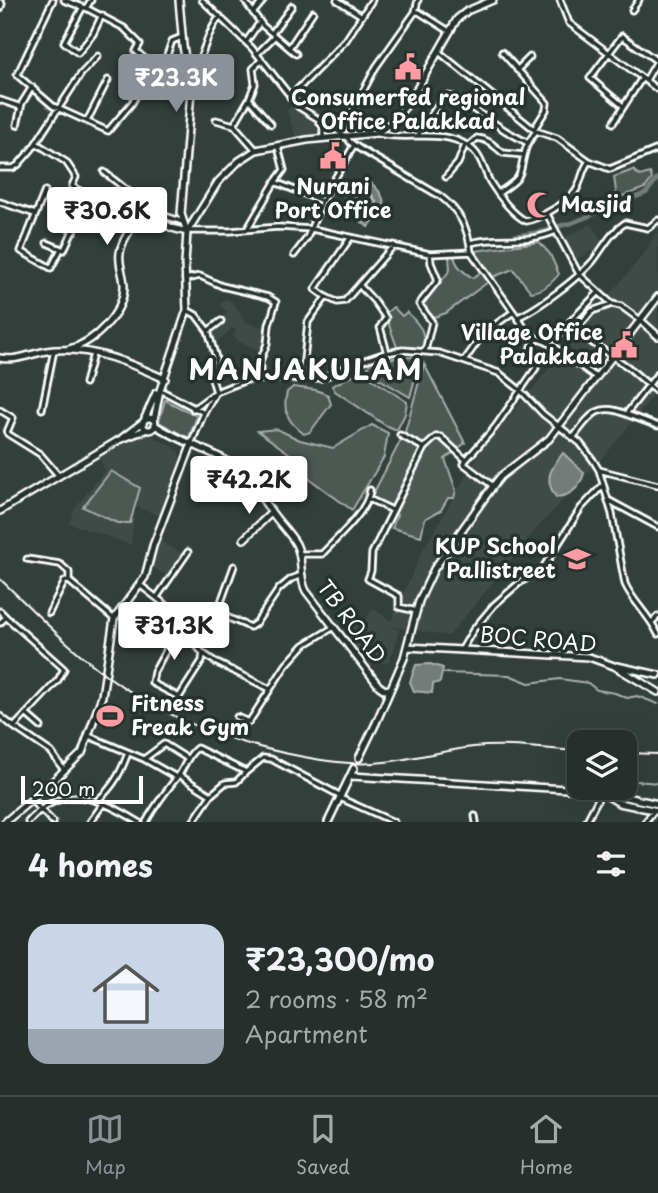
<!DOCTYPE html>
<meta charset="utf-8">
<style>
body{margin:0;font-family:"Playpen Sans",sans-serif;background:#323b38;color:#f1f3f6;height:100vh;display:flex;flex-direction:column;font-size:26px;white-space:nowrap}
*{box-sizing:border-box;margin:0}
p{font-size:23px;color:#a4a9a9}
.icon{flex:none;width:38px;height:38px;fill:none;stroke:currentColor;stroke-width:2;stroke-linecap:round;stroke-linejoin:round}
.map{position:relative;height:822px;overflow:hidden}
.panel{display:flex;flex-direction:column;background:#262f2c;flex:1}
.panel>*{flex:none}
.controls{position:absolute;left:567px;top:730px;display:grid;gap:14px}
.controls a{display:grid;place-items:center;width:70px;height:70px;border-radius:14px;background:#262f2c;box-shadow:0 7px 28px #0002,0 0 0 2px #424a48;font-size:35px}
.scale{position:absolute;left:21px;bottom:18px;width:122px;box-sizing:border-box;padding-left:7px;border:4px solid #fff;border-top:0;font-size:19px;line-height:24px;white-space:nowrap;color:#fff;-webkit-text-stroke:5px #26332d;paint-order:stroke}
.price{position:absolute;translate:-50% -60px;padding:0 16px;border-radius:7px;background:#fff;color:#222;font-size:23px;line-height:46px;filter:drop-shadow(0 2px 4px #0008)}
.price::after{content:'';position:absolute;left:50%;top:42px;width:21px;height:16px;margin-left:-10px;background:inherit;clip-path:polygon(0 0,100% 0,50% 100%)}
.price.current{background:#8c9099;color:#fff}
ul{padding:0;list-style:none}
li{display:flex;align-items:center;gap:21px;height:175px;padding:0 28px}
li span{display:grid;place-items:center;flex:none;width:196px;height:140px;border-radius:21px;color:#555}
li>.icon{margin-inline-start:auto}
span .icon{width:84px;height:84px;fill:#fffc;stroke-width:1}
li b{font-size:30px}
h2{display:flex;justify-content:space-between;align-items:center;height:84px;padding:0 28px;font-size:30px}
.tab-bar{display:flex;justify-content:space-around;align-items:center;height:98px;border-top:2px solid #424a48;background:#262f2c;font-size:19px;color:#a4a9a9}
.tab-bar a{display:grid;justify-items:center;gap:4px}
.tab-bar .current{color:#8c9099}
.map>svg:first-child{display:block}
.built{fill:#404c47}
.green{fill:#4d5853;stroke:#a6aca9;stroke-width:2}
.water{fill:#737b78;stroke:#abb0ae;stroke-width:2}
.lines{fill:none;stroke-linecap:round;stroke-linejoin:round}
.shore{stroke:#c7cac9;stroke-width:2}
.stream{stroke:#abb0ae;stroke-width:2}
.canal{stroke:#737b78;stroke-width:4.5}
.street-casing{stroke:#fff;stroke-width:9}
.secondary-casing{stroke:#fff;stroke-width:10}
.street{stroke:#26332d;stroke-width:3.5}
.secondary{stroke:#26332d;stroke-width:5}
.rail{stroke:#fff;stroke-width:2}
.labels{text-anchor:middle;stroke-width:7;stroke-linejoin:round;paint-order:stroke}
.poi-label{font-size:21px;font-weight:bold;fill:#fff;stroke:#26332d}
.street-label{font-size:21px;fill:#fff;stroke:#26332d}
.district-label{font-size:28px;font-weight:bold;letter-spacing:2px;fill:#fff;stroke:#26332d}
</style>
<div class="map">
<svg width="658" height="822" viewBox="0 0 658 822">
<rect width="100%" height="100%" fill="#333f3a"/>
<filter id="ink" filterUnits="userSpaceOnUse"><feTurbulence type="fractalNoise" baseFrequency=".0143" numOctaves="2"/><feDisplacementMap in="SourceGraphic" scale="14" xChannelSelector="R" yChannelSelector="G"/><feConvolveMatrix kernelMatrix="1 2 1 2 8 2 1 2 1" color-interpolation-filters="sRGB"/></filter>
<g filter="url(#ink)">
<!-- built -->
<path class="built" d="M293,103L318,124L321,134L296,136L287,111Z
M592,224L603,245L576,259L565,237Z
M658,229V389L606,454L536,529L449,636L389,626L399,630L394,650L388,663L375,662L370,667L344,636L350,629L366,619L373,608L391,621L423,550L481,451L646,251Z
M226,298L237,307L245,322L265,328L261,351L240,342L233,336L236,330L232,328L214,345L209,329L228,312L220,305Z
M143,435L152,436L178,450L180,457L160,516L135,506L131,545L69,523L75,508L105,471L99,457Z
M160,541L185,555L170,578L152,567Z"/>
<!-- green -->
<path class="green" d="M633,170L640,176L650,173L652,179L645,188L617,198L614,177Z
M539,242L550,254L559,274C552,283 542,291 531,292L513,269L493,277L475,251Z
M449,256H454C456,266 464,273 473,278L481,272L488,282L446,313L435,317L423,309L424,303L450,270Z
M393,307L402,316L407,312C420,326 425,329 424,349L397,347L385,314Z
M415,357L414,382L410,397L371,374L368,367L371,362L394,358Z
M424,364L465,443L445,459L456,490L454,498H448L441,510L425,519L421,536L392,528L397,515L371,498L405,432Z
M360,371L407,402L405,414L397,430L385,425L335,391L332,386Z
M293,387L316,390L328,395L331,404L310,432L304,434C288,422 282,411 287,392Z
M165,400L197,416L189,437L184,436L159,422Z
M372,425L388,433L384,457L352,510L303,474L294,457L258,431L277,429L300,440L333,448Z
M111,471L140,488L130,523H117L83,507Z"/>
<!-- water -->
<path class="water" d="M363,182H370C378,189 384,196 385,207L368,227L343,206L344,198Z
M563,453L584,473C580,488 571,496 556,497C543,479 551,468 563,453Z
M430,664L443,668L440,682L433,684L432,693L414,691L410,682L416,665Z"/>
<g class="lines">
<!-- shore -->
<path class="shore" d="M365,190H369L377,204L367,216L352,204Z"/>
<!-- stream -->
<path class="stream" d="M442,673L509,675L529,683L560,679L588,683L597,690L615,693L627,698L637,696L658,704
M625,780L658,783"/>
<!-- canal -->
<path class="canal" d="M559,226L572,223L646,193L658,178
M514,236L551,230"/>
<!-- street casing -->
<g class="street-casing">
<path id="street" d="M53,0L17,75L53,106L108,131L132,103L153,66
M64,0L85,8
M91,0L86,8L124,28L140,44L136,51C151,65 167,77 189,78C204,60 204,36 220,16
M244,0L263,26L275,36L257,54
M337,0L362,16
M560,0L569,23L658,90
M0,2L2,4L0,9
M83,7L64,42L78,53L93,34L102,15
M632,10L639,0
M415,12L418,0
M253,13L264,0
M272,33L292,6
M275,36L296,54
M246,42L260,22
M289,48L313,12
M502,52L547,103L546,110L534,129
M162,69L172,41L182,37
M517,70L530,57
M290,97L346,40L372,0
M249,99L255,84L253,69L261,60
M0,100L21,107
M623,106L590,78L622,36L657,61L646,80
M216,120L234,125
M87,121L108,80
M319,122L323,126V137
M613,123L642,78
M17,125L22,103L32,87
M341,133L376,67L415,12H419L449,31
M379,134C408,141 441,128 468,146C482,155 483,169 490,182C498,195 513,215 526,221C540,219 566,203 575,192C582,183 581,171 589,161L557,138L536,131L439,52
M418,135L442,99L447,96L455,97L506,131L528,143
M36,143L66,162L76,177L72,186L113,215L128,191L104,172
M468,146L477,138C489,139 494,146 503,153L524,155
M256,150L234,125L249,99L271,124
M589,161L610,169L658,149
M0,168H13L18,165L32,149L81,74L98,56
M446,177L458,163L465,145
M275,182L284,170L278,147
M45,191L21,251L51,268L61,249
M500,192C525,175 518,177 525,151C527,143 532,137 536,131
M124,198L132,205L183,222
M0,202L35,214
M70,204L79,190
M547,214L579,274L612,304L621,306L640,320
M53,221L74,231
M248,228L275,182L322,201L354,145
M189,231H230L278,227L312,229L430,254L471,252C468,228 460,211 440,196L360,149L350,142L347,137L299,107L252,48L202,0
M47,243L64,250L75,226L94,200
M470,243C501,235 525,245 556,231
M471,252L527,331L533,337L547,342L596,377
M294,255L307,238L322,201
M185,279L200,276L222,286L268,297L276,302L269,325L267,344L260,361V378
M359,285L374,301L386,318L380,327L387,353
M326,297L337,302L345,301L394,245
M187,310L196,315L208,331L216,358L212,379L216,392L204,413L191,444
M518,317C538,309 579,277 593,261C604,247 610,233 625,223L648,228L658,220
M568,330L567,325L598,293
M208,331L221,321
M575,331L592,311L612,304
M547,342L568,330L575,331L628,367L658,393
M425,351L432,322L419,304L438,280L431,263L430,254
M464,361L483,334L513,312
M302,379L308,322L326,297L315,289L351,237
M85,383L93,354
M160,390L204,413
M42,409L54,350
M193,409L216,392L246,380L322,378L353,364L386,353L403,350L439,353L499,373L520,390L543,414L580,443L593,460L599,470L612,514L625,584C633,602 649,615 658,634
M0,410L13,418L7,432L8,434L40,454L59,476
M626,414L658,426
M400,435L424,448
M573,438C589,417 597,401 626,414L658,373
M466,460L495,427L536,368V365L525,358L537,338
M599,470L658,485
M369,499L392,510
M608,500L658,527
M301,554H322C337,538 368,511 370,490
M27,559L60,564L69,572V581L114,619
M140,585L175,612L189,618L217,613L250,627L256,623L279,589L291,579L302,575
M157,597L188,552
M0,611L6,617
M417,611L399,607V596L368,579L371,571L372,553L424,448L436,437H441L466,460L464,464L493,486
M49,613L65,581H69
M217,613L234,566
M189,618C190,632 192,643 203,653L202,661L179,697L152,683L154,672L175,634L179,632L191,637
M652,622L658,616
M0,623L6,617L64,669L58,680L14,727L51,752L64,770
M462,649L473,630L494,605L518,584L543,568L581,508L602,486
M204,654L217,663L270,689
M26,714L41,727
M0,716L14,727
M237,717L249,722L286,665L304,645L334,627
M89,736L144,759L176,777
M144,759L164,744L188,759
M179,775L211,795
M340,798L394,822
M98,800C114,786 121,772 128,753
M32,801L53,822
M475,816L476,822
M28,822C63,781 99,798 139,822
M90,822L103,804
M146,822C155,805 166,791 178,776C185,767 187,755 197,748L246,772L263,758L271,759L341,796
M193,822L211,795L225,783L236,782L246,772
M586,822L597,801L600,791
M645,822L654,811"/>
</g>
<!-- secondary casing -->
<g class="secondary-casing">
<path id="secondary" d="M179,0L183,46L191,91L181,214L187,232
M640,320L658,336
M69,349C94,343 124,313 124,286C124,275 118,264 120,253C122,239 133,225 142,215L147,214L172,228L187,232
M0,358C18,362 36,351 54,350C94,347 129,363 165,379
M143 424a6 6 0 1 1 12 0a6 6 0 1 1-12 0Z
M145,418L156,393
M154,420L160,390L187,310L185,264L187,232L218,182L239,161L256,150L307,140L377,133L391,123L410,101L457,19L467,11L493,0
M155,425C180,442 220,453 241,471C255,484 262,500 273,514C280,524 290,533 296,544C304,559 298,576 306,591L379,686L385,690L389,689
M122,438L143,422
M0,511L119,440L145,430
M244,539L271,513
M407,647L589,657L614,666L658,692
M617,666L658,675
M359,758L376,723L404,658L419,601L434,569L493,486L501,476L549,439L658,297
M351,776L600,791L619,803L658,811
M607,793L658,804
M5,822L50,784L82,753L102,696L114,619L145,577L153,546L191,446
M328,822L354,768"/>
</g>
<!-- street -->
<use href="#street" class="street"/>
<!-- secondary -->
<use href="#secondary" class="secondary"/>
<!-- rail -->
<path class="rail" d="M0,579C34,611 68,647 106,675C160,715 219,739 284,753C313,759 344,765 374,763C407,761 440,751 473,747C508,743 544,749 579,751
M625,753L658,754"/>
</g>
</g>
<!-- icons -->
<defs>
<g id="civic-bare" transform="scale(2.1)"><path d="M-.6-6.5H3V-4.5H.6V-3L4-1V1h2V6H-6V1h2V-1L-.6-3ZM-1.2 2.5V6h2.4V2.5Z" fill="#ff9aa2" stroke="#26332d" stroke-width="2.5" paint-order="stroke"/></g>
<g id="mosque-bare" transform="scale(2.1)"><path d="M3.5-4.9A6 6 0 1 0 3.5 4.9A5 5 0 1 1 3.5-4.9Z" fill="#ff9aa2" stroke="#26332d" stroke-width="2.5" paint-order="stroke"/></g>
<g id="school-bare" transform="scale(2.1)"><path d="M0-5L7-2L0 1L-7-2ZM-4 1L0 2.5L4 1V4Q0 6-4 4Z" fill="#ff9aa2" stroke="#26332d" stroke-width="2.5" paint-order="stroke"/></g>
<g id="stadium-bare" transform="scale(2.1)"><path d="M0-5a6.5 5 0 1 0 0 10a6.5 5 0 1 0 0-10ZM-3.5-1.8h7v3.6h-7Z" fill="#ff9aa2" stroke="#26332d" stroke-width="2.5" paint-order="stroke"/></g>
</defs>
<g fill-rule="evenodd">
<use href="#civic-bare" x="408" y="67"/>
<use href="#civic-bare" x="333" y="156"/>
<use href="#mosque-bare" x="540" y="205"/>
<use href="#civic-bare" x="624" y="345"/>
<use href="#school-bare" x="577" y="559"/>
<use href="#stadium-bare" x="110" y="716"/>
</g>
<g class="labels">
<!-- poi labels -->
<g class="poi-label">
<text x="408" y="105">Consumerfed regional<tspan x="408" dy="24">Office Palakkad</tspan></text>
<text x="333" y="194">Nurani<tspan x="333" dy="24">Port Office</tspan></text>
<text x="561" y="212" text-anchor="start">Masjid</text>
<text x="603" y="340" text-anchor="end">Village Office<tspan x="603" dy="24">Palakkad</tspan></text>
<text x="556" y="554" text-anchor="end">KUP School<tspan x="556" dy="24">Pallistreet</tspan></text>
<text x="131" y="711" text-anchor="start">Fitness<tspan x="131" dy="24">Freak Gym</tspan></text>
</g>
<!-- street labels -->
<g class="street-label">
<text transform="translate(351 622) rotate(53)" y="7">TB ROAD</text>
<text transform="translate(538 640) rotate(5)" y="7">BOC ROAD</text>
</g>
<!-- district labels -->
<g class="district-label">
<text x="306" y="380">MANJAKULAM</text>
</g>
</g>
</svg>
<div class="controls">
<a><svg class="icon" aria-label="layers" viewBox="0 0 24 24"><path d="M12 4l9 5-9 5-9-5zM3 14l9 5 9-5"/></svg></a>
</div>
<div class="scale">200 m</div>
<b class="price current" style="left:176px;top:114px">₹23.3K</b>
<b class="price" style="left:107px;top:247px">₹30.6K</b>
<b class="price" style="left:249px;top:516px">₹42.2K</b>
<b class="price" style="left:174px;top:662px">₹31.3K</b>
</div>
<section class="panel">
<h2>4 homes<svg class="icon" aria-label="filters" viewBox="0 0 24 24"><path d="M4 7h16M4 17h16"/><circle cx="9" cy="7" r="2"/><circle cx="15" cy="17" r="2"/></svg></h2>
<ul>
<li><span style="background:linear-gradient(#c9d6e8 75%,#9aa5b1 0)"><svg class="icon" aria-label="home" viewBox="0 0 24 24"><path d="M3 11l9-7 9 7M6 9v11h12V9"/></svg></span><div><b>₹23,300/mo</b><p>2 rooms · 58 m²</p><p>Apartment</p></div></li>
</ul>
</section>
<nav class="tab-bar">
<a class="current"><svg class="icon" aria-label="map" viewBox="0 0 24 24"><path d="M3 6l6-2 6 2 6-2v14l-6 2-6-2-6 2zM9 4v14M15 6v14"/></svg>Map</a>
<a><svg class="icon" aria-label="saved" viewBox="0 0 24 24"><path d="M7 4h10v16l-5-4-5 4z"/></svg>Saved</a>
<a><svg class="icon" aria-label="home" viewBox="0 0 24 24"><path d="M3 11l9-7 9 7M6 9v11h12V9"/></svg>Home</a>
</nav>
